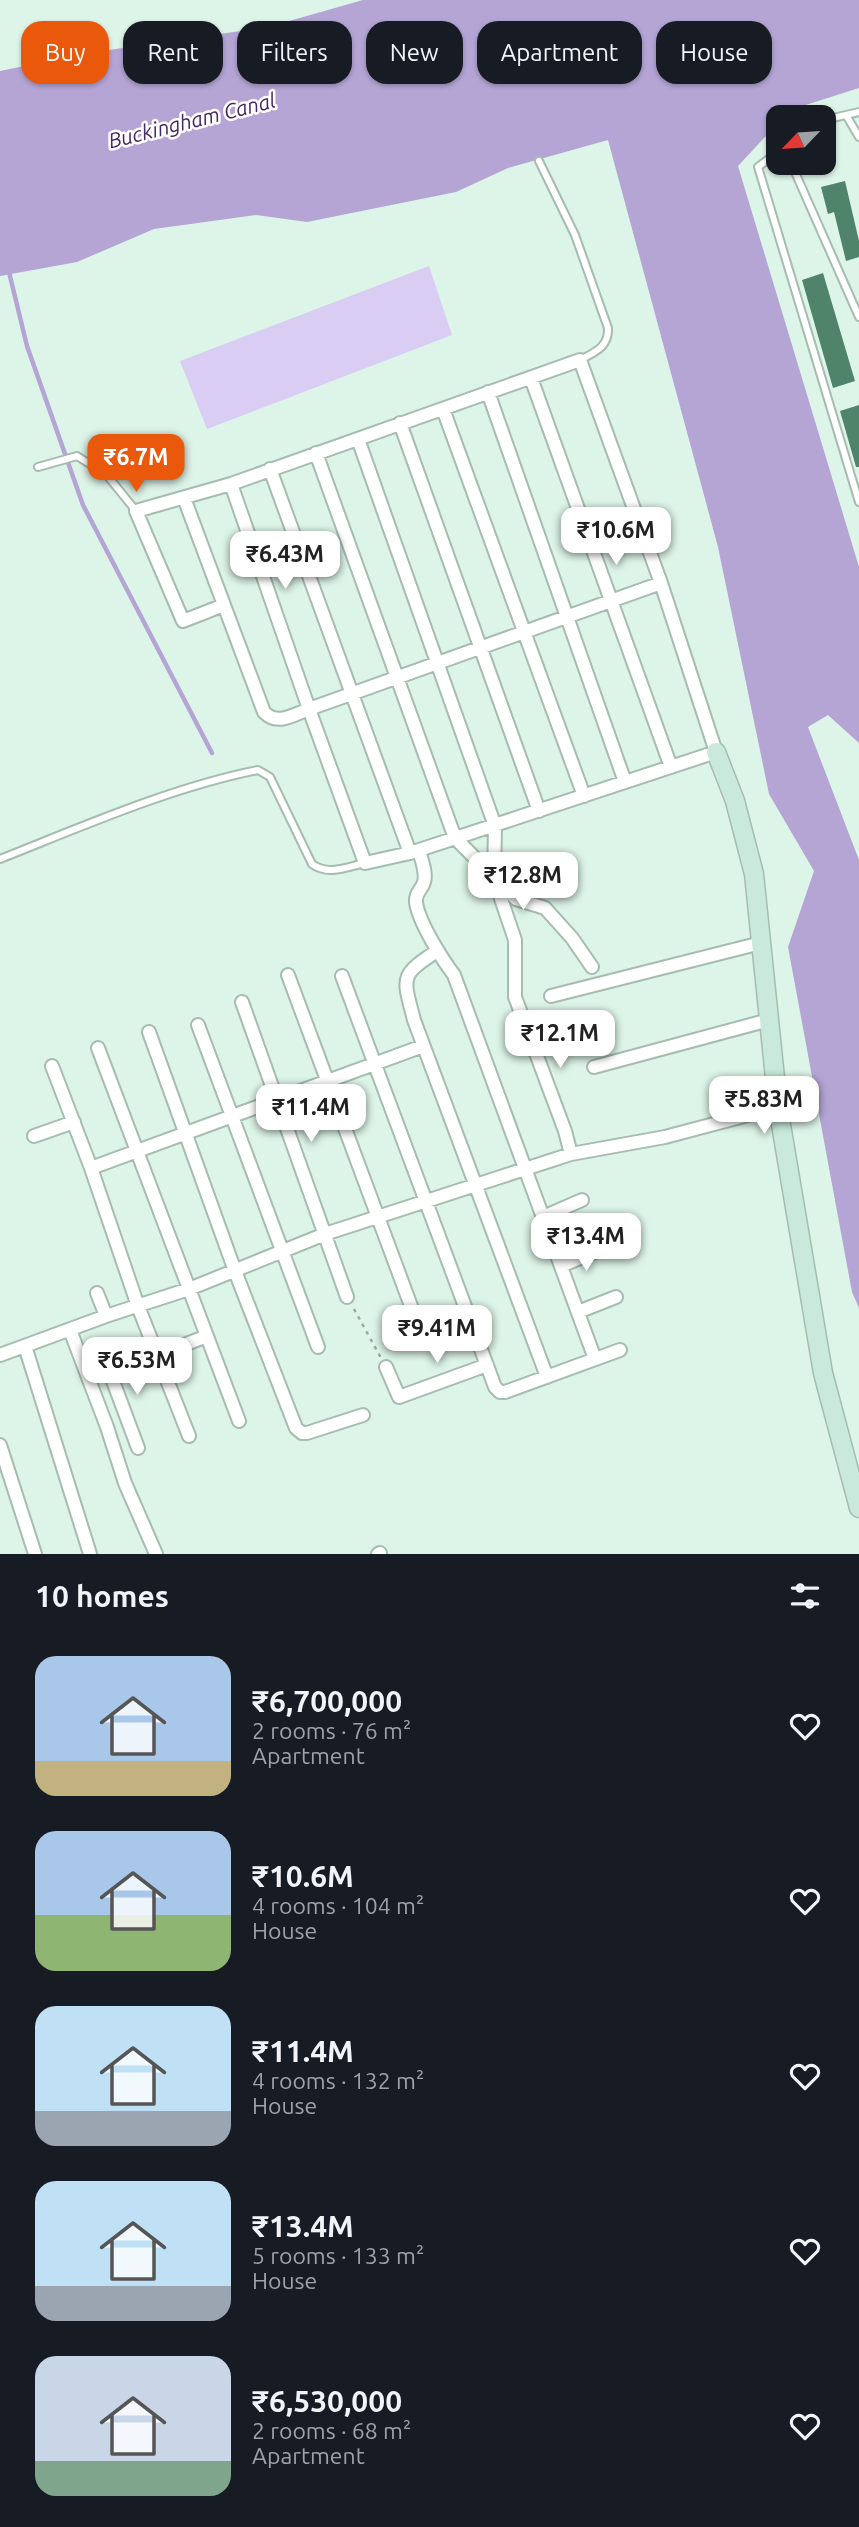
<!DOCTYPE html>
<meta charset="utf-8">
<style>
body{margin:0;font-family:Ubuntu,sans-serif;background:#242831;color:#f1f3f6;height:100vh;display:flex;flex-direction:column;font-size:26px;white-space:nowrap}
*{box-sizing:border-box;margin:0}
p{font-size:23px;color:#9ea1a6}
.icon{flex:none;width:38px;height:38px;fill:none;stroke:currentColor;stroke-width:2;stroke-linecap:round;stroke-linejoin:round}
.map{position:relative;height:1554px;overflow:hidden}
.side{display:flex;flex-direction:column;background:#171b24;flex:1}
.side>*{flex:none}
.hud{position:absolute;left:21px;top:21px;width:817px;height:63px;display:flex;gap:14px}
.needle{width:46px;rotate:245deg}
.buttons{position:absolute;left:766px;top:105px;display:grid;gap:14px}
.buttons a{display:grid;place-items:center;width:70px;height:70px;border-radius:14px;background:#171b24;box-shadow:0 2px 5px #0004;font-size:35px}
.price{position:absolute;translate:-50% -60px;padding:0 16px;border-radius:14px;background:#fff;color:#222;font-size:23px;line-height:46px;filter:drop-shadow(0 2px 4px #0008)}
.price::after{content:'';position:absolute;left:50%;top:42px;width:21px;height:16px;margin-left:-10px;background:inherit;clip-path:polygon(0 0,100% 0,50% 100%)}
.price.on{background:#ea580c;color:#fff}
ul{padding:0;list-style:none}
li{display:flex;align-items:center;gap:21px;height:175px;padding:0 35px}
li span{display:grid;place-items:center;flex:none;width:196px;height:140px;border-radius:21px;color:#555}
li>.icon{margin-inline-start:auto}
span .icon{width:84px;height:84px;fill:#fffc;stroke-width:1}
li b{font-size:30px}
h2{display:flex;justify-content:space-between;align-items:center;height:84px;padding:0 35px;font-size:30px}
.tag{padding:0 24px;border-radius:21px;background:#171b24;box-shadow:0 2px 5px #0004;font-size:24px;line-height:63px}
.tag.on{background:#ea580c;color:#fff}
.map>svg:first-child{display:block}
.green{fill:#d9cdf3}
.water{fill:#b4a5d5}
.lines{fill:none;stroke-linecap:round;stroke-linejoin:round}
.stream{stroke:#b4a5d5;stroke-width:4.5}
.building{fill:#4f846a}
.lane-casing{stroke:#a6bcb0;stroke-width:10}
.street-casing{stroke:#a6bcb0;stroke-width:16}
.secondary-casing{stroke:#a6bcb0;stroke-width:21}
.path{stroke:#99aba2;stroke-width:2.5;stroke-dasharray:3.5 5;stroke-linecap:butt}
.lane{stroke:#fff;stroke-width:6}
.street{stroke:#fff;stroke-width:12}
.secondary{stroke:#c8e9db;stroke-width:18}
.labels{text-anchor:middle;stroke-width:5;stroke-linejoin:round;paint-order:stroke}
.water-label{font-size:21px;font-style:italic;fill:#412a65;stroke:#fff}
</style>
<div class="map">
<svg width="859" height="1554" viewBox="0 0 859 1554">
<rect width="100%" height="100%" fill="#ddf4e8"/>
<!-- green -->
<path class="green" d="M429,266L452,335L207,429L180,361Z"/>
<!-- water -->
<path class="water" d="M363,0H859V88L790,110L783,117H779V122L738,166L859,567V743L828,715L808,727L859,860V1308L852,1292L788,947L814,871L769,794L718,547L608,140L508,168L456,192L307,222L256,215L154,229L77,262L0,276V71L88,53L268,27Z"/>
<g class="lines">
<!-- stream -->
<path class="stream" d="M9,272L27,346L83,505L212,753"/>
</g>
<!-- building -->
<path class="building" d="M845,181L859,241V257L846,261L834,212L828,214L821,187Z
M823,273L855,381L833,388L802,280Z
M859,405V467H856L840,411Z"/>
<g class="lines">
<!-- lane casing -->
<g class="lane-casing">
<path id="lane" d="M846,115L859,137
M824,120L859,112
M779,151L758,167L859,502
M539,161L575,235L608,328C609,347 595,352 580,360
M791,163L859,317
M38,467L77,456L106,474L136,511
M0,859C81,827 172,787 258,770L270,777L312,864C328,876 347,867 365,863"/>
</g>
<!-- street casing -->
<g class="street-casing">
<path id="street" d="M580,360L661,583L716,752L410,853L365,863L309,709C293,715 277,726 264,712L224,605L183,621L136,511L231,484Z
M531,378L671,767
M488,392L625,782
M443,409L584,796
M400,423L539,811
M358,439L495,826L494,878L515,940V997L565,1131L571,1154
M316,453L455,838L516,899L545,908L572,938L592,967
M270,469L410,853
M231,484L309,709L661,583
M184,498L224,605
M419,850C421,859 427,873 424,882C422,890 415,892 416,902C418,921 442,959 454,975L595,1359
M437,951C399,976 403,977 414,1020L547,1377
M288,975L414,1314
M342,976L495,1387L500,1392H505L620,1350
M551,996L761,943
M242,1002L347,1297
M198,1025L318,1347
M149,1032L235,1271L296,1428L302,1433H307L363,1415
M98,1048L239,1421
M52,1066L91,1168L138,1306L189,1436
M594,1067L769,1020
M34,1136L74,1122
M91,1168L423,1046
M543,1217L582,1200
M561,1266L599,1250
M97,1293L106,1316
M578,1312L616,1297
M70,1330L107,1427L125,1483L156,1554
M25,1346L90,1554
M0,1355L106,1316L189,1289L325,1234L571,1154L665,1137L778,1107
M386,1367L399,1397L487,1365
M0,1445L35,1554
M138,1448L113,1381L114,1372L207,1336
M378,1554L380,1553"/>
</g>
<!-- secondary casing -->
<g class="secondary-casing">
<path id="secondary" d="M716,752L735,801L754,874L778,1107L823,1373L859,1508"/>
</g>
<!-- path -->
<path class="path" d="M354,1309L381,1358"/>
<!-- lane -->
<use href="#lane" class="lane"/>
<!-- street -->
<use href="#street" class="street"/>
<!-- secondary -->
<use href="#secondary" class="secondary"/>
</g>
<g class="labels">
<!-- water labels -->
<g class="water-label">
<text transform="translate(192 121) rotate(-14)" y="7">Buckingham Canal</text>
</g>
</g>
</svg>
<div class="buttons">
<a><svg class="needle" viewBox="-14 -14 28 28"><path d="M0-13l5 13h-10z" fill="#e53935"/><path d="M0 13l5-13h-10z" fill="#9ea1a6"/></svg></a>
</div>
<b class="price on" style="left:136px;top:494px">₹6.7M</b>
<b class="price" style="left:616px;top:567px">₹10.6M</b>
<b class="price" style="left:285px;top:591px">₹6.43M</b>
<b class="price" style="left:523px;top:912px">₹12.8M</b>
<b class="price" style="left:560px;top:1070px">₹12.1M</b>
<b class="price" style="left:764px;top:1136px">₹5.83M</b>
<b class="price" style="left:311px;top:1144px">₹11.4M</b>
<b class="price" style="left:586px;top:1273px">₹13.4M</b>
<b class="price" style="left:437px;top:1365px">₹9.41M</b>
<b class="price" style="left:137px;top:1397px">₹6.53M</b>
<div class="hud">
<a class="tag on">Buy</a>
<a class="tag">Rent</a>
<a class="tag">Filters</a>
<a class="tag">New</a>
<a class="tag">Apartment</a>
<a class="tag">House</a>
</div>
</div>
<section class="side">
<h2>10 homes<svg class="icon" aria-label="filters" viewBox="0 0 24 24"><path d="M4 7h16M4 17h16"/><circle cx="9" cy="7" r="2"/><circle cx="15" cy="17" r="2"/></svg></h2>
<ul>
<li><span style="background:linear-gradient(#a9c7e8 75%,#c2b280 0)"><svg class="icon" aria-label="home" viewBox="0 0 24 24"><path d="M3 11l9-7 9 7M6 9v11h12V9"/></svg></span><div><b>₹6,700,000</b><p>2 rooms · 76 m²</p><p>Apartment</p></div><svg class="icon" aria-label="heart" viewBox="0 0 24 24"><path d="M12 20l-8-8c-3-5 5-10 8-4 3-6 11-1 8 4z"/></svg></li>
<li><span style="background:linear-gradient(#a9c7e8 60%,#8fb573 0)"><svg class="icon" aria-label="home" viewBox="0 0 24 24"><path d="M3 11l9-7 9 7M6 9v11h12V9"/></svg></span><div><b>₹10.6M</b><p>4 rooms · 104 m²</p><p>House</p></div><svg class="icon" aria-label="heart" viewBox="0 0 24 24"><path d="M12 20l-8-8c-3-5 5-10 8-4 3-6 11-1 8 4z"/></svg></li>
<li><span style="background:linear-gradient(#bfe0f5 75%,#9aa5b1 0)"><svg class="icon" aria-label="home" viewBox="0 0 24 24"><path d="M3 11l9-7 9 7M6 9v11h12V9"/></svg></span><div><b>₹11.4M</b><p>4 rooms · 132 m²</p><p>House</p></div><svg class="icon" aria-label="heart" viewBox="0 0 24 24"><path d="M12 20l-8-8c-3-5 5-10 8-4 3-6 11-1 8 4z"/></svg></li>
<li><span style="background:linear-gradient(#bfe0f5 75%,#9aa5b1 0)"><svg class="icon" aria-label="home" viewBox="0 0 24 24"><path d="M3 11l9-7 9 7M6 9v11h12V9"/></svg></span><div><b>₹13.4M</b><p>5 rooms · 133 m²</p><p>House</p></div><svg class="icon" aria-label="heart" viewBox="0 0 24 24"><path d="M12 20l-8-8c-3-5 5-10 8-4 3-6 11-1 8 4z"/></svg></li>
<li><span style="background:linear-gradient(#c9d6e8 75%,#7fa58c 0)"><svg class="icon" aria-label="home" viewBox="0 0 24 24"><path d="M3 11l9-7 9 7M6 9v11h12V9"/></svg></span><div><b>₹6,530,000</b><p>2 rooms · 68 m²</p><p>Apartment</p></div><svg class="icon" aria-label="heart" viewBox="0 0 24 24"><path d="M12 20l-8-8c-3-5 5-10 8-4 3-6 11-1 8 4z"/></svg></li>
</ul>
</section>
